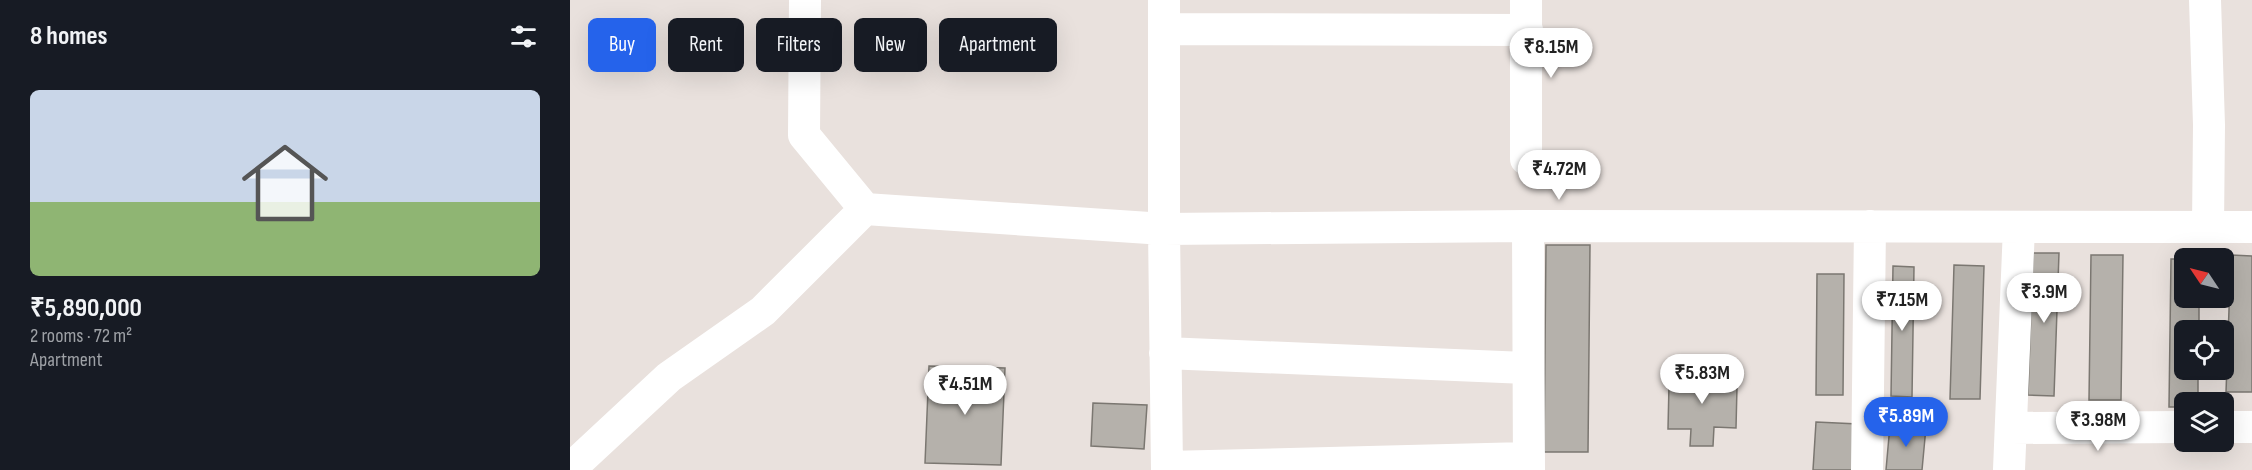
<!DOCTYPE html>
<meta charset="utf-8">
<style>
body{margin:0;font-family:"Sofia Sans Condensed",sans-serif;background:#242831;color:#f1f3f6;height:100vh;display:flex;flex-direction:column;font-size:22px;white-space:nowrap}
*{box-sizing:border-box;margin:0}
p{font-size:20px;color:#9ea1a6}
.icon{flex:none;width:33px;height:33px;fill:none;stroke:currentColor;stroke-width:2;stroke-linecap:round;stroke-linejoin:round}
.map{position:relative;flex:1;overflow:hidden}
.panel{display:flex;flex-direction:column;background:#171b24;width:570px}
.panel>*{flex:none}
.hud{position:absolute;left:18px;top:18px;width:570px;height:54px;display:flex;gap:12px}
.needle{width:39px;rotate:305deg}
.controls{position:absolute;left:1604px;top:248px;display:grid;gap:12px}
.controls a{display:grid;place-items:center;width:60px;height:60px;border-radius:9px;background:#171b24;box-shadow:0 6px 24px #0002;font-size:30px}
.price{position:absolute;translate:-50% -51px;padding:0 14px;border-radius:21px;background:#fff;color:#222;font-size:20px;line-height:39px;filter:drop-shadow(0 2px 3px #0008)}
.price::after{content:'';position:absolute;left:50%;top:36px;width:18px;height:14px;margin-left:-9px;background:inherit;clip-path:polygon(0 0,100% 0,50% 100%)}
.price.on{background:#2563eb;color:#fff}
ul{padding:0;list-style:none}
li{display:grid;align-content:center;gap:12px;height:318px;padding:0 30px}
li span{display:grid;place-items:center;height:186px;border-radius:9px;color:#555}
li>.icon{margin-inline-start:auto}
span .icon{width:108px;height:108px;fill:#fffc;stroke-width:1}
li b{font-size:26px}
h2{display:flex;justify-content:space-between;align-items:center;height:72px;padding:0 30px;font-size:26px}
.chip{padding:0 21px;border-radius:9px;background:#171b24;box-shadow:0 6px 24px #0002;font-size:21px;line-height:54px}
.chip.on{background:#2563eb;color:#fff}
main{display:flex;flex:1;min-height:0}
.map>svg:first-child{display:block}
.building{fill:#b5b1ab;stroke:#7b7771;stroke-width:1.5}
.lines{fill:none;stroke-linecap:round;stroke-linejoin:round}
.minor{stroke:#fff;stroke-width:32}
</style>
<main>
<section class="panel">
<h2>8 homes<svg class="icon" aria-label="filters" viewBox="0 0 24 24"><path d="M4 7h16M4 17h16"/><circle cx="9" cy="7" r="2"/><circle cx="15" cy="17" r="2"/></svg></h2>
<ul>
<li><span style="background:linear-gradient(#c9d6e8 60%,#8fb573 0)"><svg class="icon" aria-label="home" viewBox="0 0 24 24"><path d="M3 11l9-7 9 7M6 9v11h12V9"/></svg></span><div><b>₹5,890,000</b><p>2 rooms · 72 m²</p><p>Apartment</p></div></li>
</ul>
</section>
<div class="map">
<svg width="1682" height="470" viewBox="0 0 1682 470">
<rect width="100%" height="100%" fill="#e9e1dd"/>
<!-- building -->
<path class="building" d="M976,245H1020L1018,452H974Z
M1463,253H1489L1484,396L1458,395Z
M1521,255H1553L1551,400H1519Z
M1661,255L1682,256V392H1656Z
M1601,259H1614V297H1629V330H1614V369H1628V402H1614V407H1599Z
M1384,265L1414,266L1410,399H1380Z
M1323,266L1344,267L1342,397L1321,396Z
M1247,274H1274L1273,395H1246Z
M1116,365L1149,366L1148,386L1167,387L1166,428L1144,427L1143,446H1120L1121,429H1098L1099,385H1115Z
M359,366L435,368L431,465L355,463Z
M523,403L577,405L574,449L521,446Z
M1246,422L1288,424L1285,470H1243Z
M1320,425L1356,427L1352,470H1316Z"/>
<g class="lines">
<!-- minor -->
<path class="minor" d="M235,0L234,135L295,209L594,229L958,226L1682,227
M594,0V229L597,470
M1635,0L1639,125L1638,227
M594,29L957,30
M956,159V0
M958,226L959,470
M595,353L958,368
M1653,427H1682
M1442,428L1614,427
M597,467L959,458
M0,469L99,377L193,311L295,209
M1297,470L1300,226
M1439,470L1449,227"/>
</g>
</svg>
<div class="controls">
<a><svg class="needle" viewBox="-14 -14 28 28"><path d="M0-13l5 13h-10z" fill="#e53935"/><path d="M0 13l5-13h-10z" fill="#9ea1a6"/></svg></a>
<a><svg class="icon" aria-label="locate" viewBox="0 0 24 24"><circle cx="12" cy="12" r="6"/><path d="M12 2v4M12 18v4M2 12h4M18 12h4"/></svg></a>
<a><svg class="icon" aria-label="layers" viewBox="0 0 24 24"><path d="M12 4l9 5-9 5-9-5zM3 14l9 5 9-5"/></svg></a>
</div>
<b class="price" style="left:981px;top:79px">₹8.15M</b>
<b class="price" style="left:989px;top:201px">₹4.72M</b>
<b class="price" style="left:1474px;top:324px">₹3.9M</b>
<b class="price" style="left:1332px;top:332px">₹7.15M</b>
<b class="price" style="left:1132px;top:405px">₹5.83M</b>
<b class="price" style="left:395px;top:416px">₹4.51M</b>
<b class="price on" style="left:1336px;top:448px">₹5.89M</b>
<b class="price" style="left:1528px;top:452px">₹3.98M</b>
<div class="hud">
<a class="chip on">Buy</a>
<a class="chip">Rent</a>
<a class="chip">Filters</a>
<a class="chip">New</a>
<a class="chip">Apartment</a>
</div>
</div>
</main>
